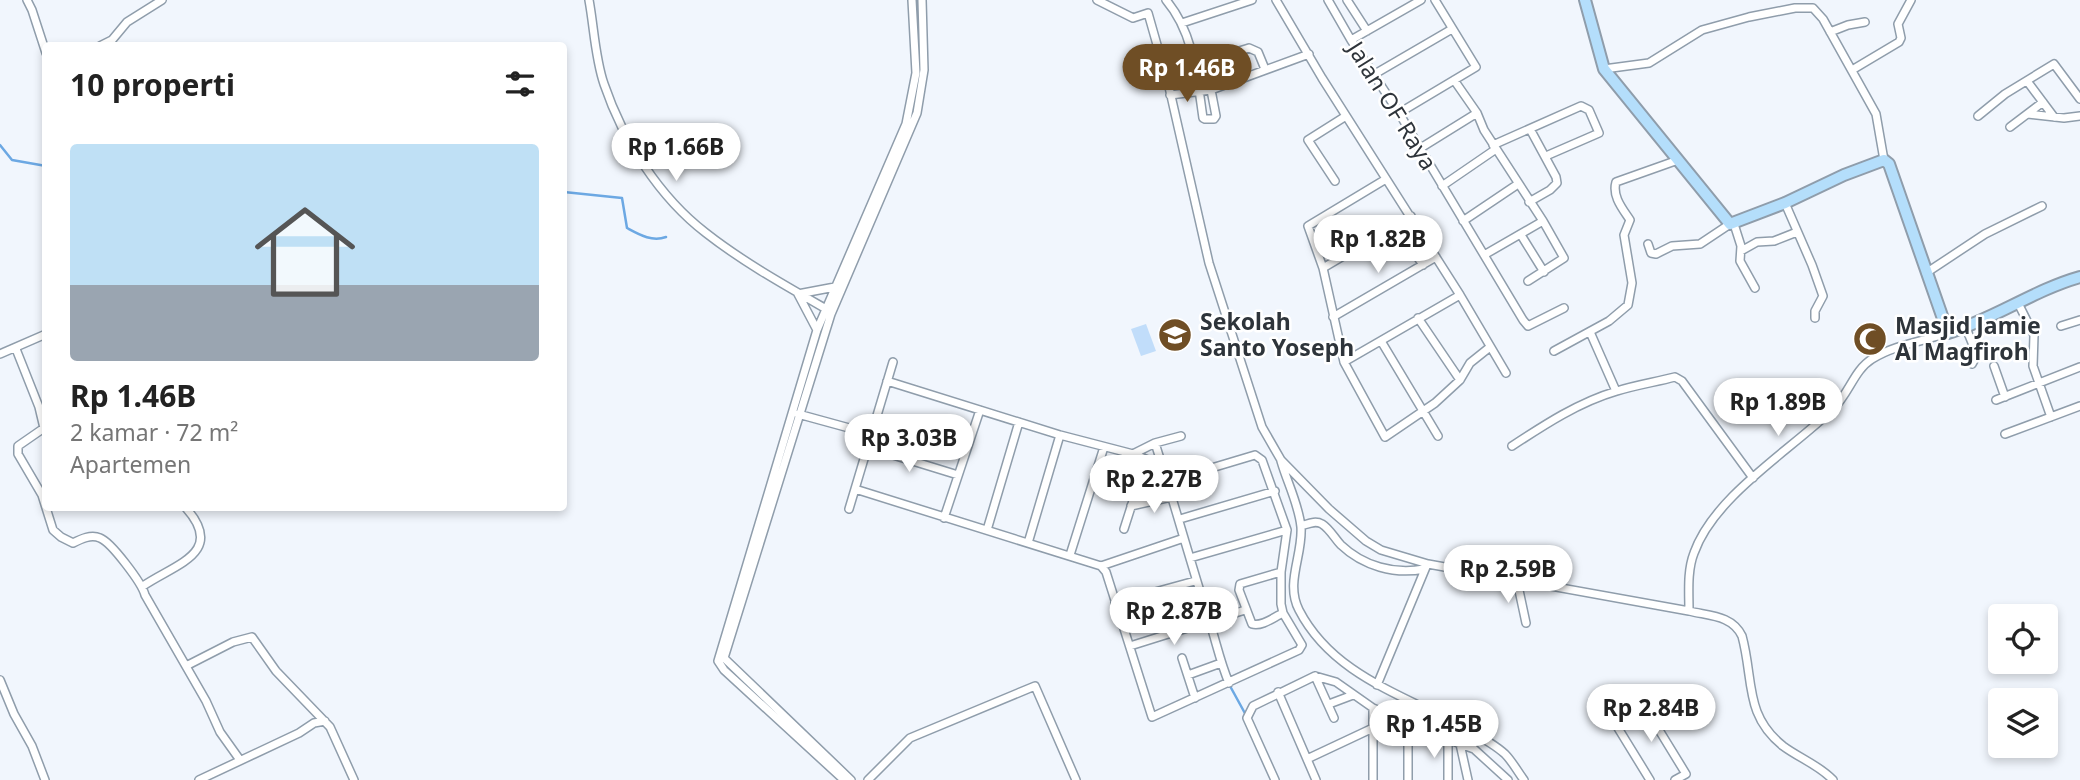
<!DOCTYPE html>
<html lang="id">
<meta charset="utf-8">
<style>
body{margin:0;font-family:"Noto Sans",sans-serif;background:#f2f2f2;color:#222;height:100vh;display:flex;flex-direction:column;font-size:26px;white-space:nowrap}
*{box-sizing:border-box;margin:0}
p{font-size:23px;color:#767676}
.icon{flex:none;width:38px;height:38px;fill:none;stroke:currentColor;stroke-width:2;stroke-linecap:round;stroke-linejoin:round}
.map{position:relative;flex:1;overflow:hidden}
.sheet{position:absolute;left:42px;top:42px;width:525px;height:469px;display:flex;flex-direction:column;background:#fff;border-radius:7px;box-shadow:0 4px 10px #0003}
.sheet>*{flex:none}
.buttons{position:absolute;left:1988px;top:604px;display:grid;gap:14px}
.buttons a{display:grid;place-items:center;width:70px;height:70px;border-radius:7px;background:#fff;box-shadow:0 4px 10px #0003;font-size:35px}
.price{position:absolute;translate:-50% -60px;padding:0 16px;border-radius:24px;background:#fff;color:#222;font-size:23px;line-height:46px;filter:drop-shadow(0 2px 4px #0008)}
.price::after{content:'';position:absolute;left:50%;top:42px;width:21px;height:16px;margin-left:-10px;background:inherit;clip-path:polygon(0 0,100% 0,50% 100%)}
.price.selected{background:#6f4e25;color:#fff}
ul{padding:0;list-style:none}
li{display:grid;align-content:center;gap:14px;height:371px;padding:0 28px}
li span{display:grid;place-items:center;height:217px;border-radius:7px;color:#555}
li>.icon{margin-inline-start:auto}
span .icon{width:126px;height:126px;fill:#fffc;stroke-width:1}
li b{font-size:30px}
h2{display:flex;justify-content:space-between;align-items:center;height:84px;padding:0 28px;font-size:30px}
.map>svg:first-child{display:block}
.green{fill:#c1ddfa}
.lines{fill:none;stroke-linecap:round;stroke-linejoin:round}
.stream{stroke:#6ca8e3;stroke-width:2.5}
.street-casing{stroke:#8f9dab;stroke-width:10}
.secondary-casing{stroke:#8f9dab;stroke-width:14}
.street{stroke:#fff;stroke-width:7}
.secondary{stroke:#b4defb;stroke-width:10}
.labels{text-anchor:middle;stroke-width:5;stroke-linejoin:round;paint-order:stroke}
.street-label{font-size:23px;fill:#2e343a;stroke:#fff}
.poi-label{font-size:23px;font-weight:bold;fill:#2e343a;stroke:#fff;text-anchor:start}
</style>
<div class="map">
<svg width="2080" height="780" viewBox="0 0 2080 780">
<rect width="100%" height="100%" fill="#f1f6fd"/>
<!-- green -->
<path class="green" d="M1146,324L1156,351L1141,356L1131,329Z"/>
<g class="lines">
<!-- stream -->
<path class="stream" d="M0,145L12,160L46,166
M564,192L622,198L627,228C640,235 652,242 666,237
M1230,686L1247,717"/>
<!-- street casing -->
<g class="street-casing">
<path id="street" d="M27,0L32,10L46,53
M589,0C594,27 595,58 604,84C623,140 659,197 706,233C743,262 786,286 828,310
M1097,0L1133,18L1148,13L1169,87L1209,263L1262,427L1281,460L1329,509L1366,541L1381,550L1428,564L1689,611C1709,616 1732,615 1742,636C1754,680 1744,715 1783,746C1799,758 1819,765 1833,780
M1166,0C1194,33 1197,77 1203,118L1205,119H1214L1216,116L1211,90
M1276,0L1322,78L1460,295L1506,373
M1328,0L1351,40L1399,113L1523,320L1528,326L1564,308
M1347,0L1367,31
M1182,23L1252,0
M1830,32L1848,25L1865,22
M1351,40L1421,0
M100,46L112,40L127,22L162,0
M1194,65L1249,48L1258,52L1265,69
M1604,69L1649,63L1702,30L1749,17L1795,8H1813L1823,19L1876,114L1884,160
M1852,70L1899,42L1901,38L1898,24L1911,0
M1166,75L1195,71
M1373,75L1452,29
M1454,80L1477,113L1484,130L1543,221L1564,258L1528,281
M2027,81L2054,117
M1170,95L1211,90L1309,54
M1399,113L1476,67L1435,0
M2028,114L2064,118L2080,116
M1978,116L2005,94L2054,64L2080,99
M2010,127L2043,102
M1493,145L1581,106L1589,110L1599,133L1546,156
M1419,149L1477,113
M1386,179L1308,226L1323,268L1344,362L1385,437L1435,403L1460,380L1470,363L1490,347
M1335,181L1308,140L1346,116
M1442,186L1496,149
M1529,202L1550,190L1557,183L1556,177L1530,129
M1785,203L1812,265L1823,296L1815,311V318
M1463,221L1518,184
M1395,224L1423,265
M1734,224L1741,246L1740,261L1755,288
M1521,235L1544,272
M1648,244L1651,253L1656,254L1672,246L1700,244L1730,224
M1741,251L1757,242L1774,241L1797,232
M1484,255L1543,221
M1323,268L1411,216
M1926,273L1985,234L2042,206
M2018,303L2034,335L2033,366L2051,417
M1333,317L1436,257
M1418,318L1460,380
M2061,326L2080,320
M1966,328L1977,355L1972,364
M817,330L798,294L835,287
M1590,332L1616,391
M1381,341L1438,436
M16,349L39,407L44,428L18,446V454L42,495L53,530L61,537L73,543C81,539 91,534 100,538C111,542 142,583 145,595L206,701L220,732L240,760
M1554,351L1609,321L1628,305L1632,283L1624,235L1630,220C1622,208 1612,196 1616,182L1678,160
M0,354L46,334
M1344,362L1460,295
M1994,366L2005,397
M887,381L1060,435L1133,454L1160,465
M1996,400L2080,367
M798,414L871,434
M874,423L921,439
M2005,434L2080,406
M1155,443L1181,436
M1512,446C1544,425 1579,402 1617,391C1636,385 1656,382 1675,377L1682,381L1753,478
M867,447L958,475
M1133,454L1155,443C1174,502 1190,561 1209,620C1216,641 1220,662 1229,683
M914,461L927,421
M1281,461C1287,482 1299,505 1301,527C1303,555 1285,583 1299,610C1332,674 1401,694 1460,726C1475,734 1492,742 1505,754C1512,761 1518,772 1524,780
M855,489L1101,566L1106,572L1152,717L1299,650L1302,645L1283,613L1281,604V572L1287,530L1262,460L1255,455L1168,481
M1131,506L1171,497
M849,509L893,362
M944,518L980,410
M1180,519L1275,491
M1301,526C1308,524 1315,520 1322,524C1330,529 1335,539 1341,545C1363,566 1395,575 1424,569
M1124,529L1146,460
M987,530L1019,422
M1028,543L1060,435
M1070,555L1104,447
M1190,558L1287,530
M1101,566L1184,538
M1281,572L1240,584L1239,590L1252,624C1262,627 1274,617 1283,613
M1517,581L1526,623
M143,586C175,564 226,553 186,508
M1115,603L1195,581
M1689,611C1689,592 1687,571 1694,553C1714,496 1791,450 1833,409C1849,394 1854,370 1872,359C1894,345 1924,341 1948,333
M1130,646L1245,610
M1182,658L1195,698
M186,666L233,642L252,637L276,671L330,727L354,780
M1188,675L1221,663
M1315,676L1334,718
M0,680L14,714L32,746L45,780
M1377,685L1426,567
M1278,692L1316,780
M1640,699L1686,774L1675,780
M1329,704L1353,695
M1373,708V780
M1610,715L1650,780
M1408,723V780
M1448,740V780
M1460,744L1474,749L1508,780
M1307,759L1373,728
M199,780L299,733L314,723L325,721
M844,780L724,670L718,661L817,330L906,124L916,73L912,0
M851,780L724,658L831,314L917,113L924,70L922,0
M868,780L910,738L1035,686L1076,780
M1275,780L1247,718L1253,706L1315,676L1336,682L1373,708L1460,744L1468,780"/>
</g>
<!-- secondary casing -->
<g class="secondary-casing">
<path id="secondary" d="M1585,0L1604,69L1730,224L1785,203L1844,175L1884,160L1889,164L1948,333C1994,319 2034,290 2080,277"/>
</g>
<!-- street -->
<use href="#street" class="street"/>
<!-- secondary -->
<use href="#secondary" class="secondary"/>
</g>
<!-- icons -->
<defs>
<g id="school-disc" transform="scale(1.75)"><circle r="9.5" fill="#6f4e25" stroke="#fff"/><path d="M0-5L7-2L0 1L-7-2ZM-4 1L0 2.5L4 1V4Q0 6-4 4Z" fill="#fff"/></g>
<g id="mosque-disc" transform="scale(1.75)"><circle r="9.5" fill="#6f4e25" stroke="#fff"/><path d="M3.5-4.9A6 6 0 1 0 3.5 4.9A5 5 0 1 1 3.5-4.9Z" fill="#fff"/></g>
</defs>
<g fill-rule="evenodd">
<use href="#school-disc" x="1175" y="335"/>
<use href="#mosque-disc" x="1870" y="339"/>
</g>
<g class="labels">
<!-- street labels -->
<g class="street-label">
<text transform="translate(1392 106) rotate(58)" y="8">Jalan OF Raya</text>
</g>
<!-- poi labels -->
<g class="poi-label">
<text x="1200" y="330">Sekolah<tspan x="1200" dy="26">Santo Yoseph</tspan></text>
<text x="1895" y="334">Masjid Jamie<tspan x="1895" dy="26">Al Magfiroh</tspan></text>
</g>
</g>
</svg>
<div class="buttons">
<a><svg class="icon" aria-label="locate" viewBox="0 0 24 24"><circle cx="12" cy="12" r="6"/><path d="M12 2v4M12 18v4M2 12h4M18 12h4"/></svg></a>
<a><svg class="icon" aria-label="layers" viewBox="0 0 24 24"><path d="M12 4l9 5-9 5-9-5zM3 14l9 5 9-5"/></svg></a>
</div>
<b class="price selected" style="left:1187px;top:104px">Rp 1.46B</b>
<b class="price" style="left:676px;top:183px">Rp 1.66B</b>
<b class="price" style="left:1378px;top:275px">Rp 1.82B</b>
<b class="price" style="left:1778px;top:438px">Rp 1.89B</b>
<b class="price" style="left:909px;top:474px">Rp 3.03B</b>
<b class="price" style="left:1154px;top:515px">Rp 2.27B</b>
<b class="price" style="left:1508px;top:605px">Rp 2.59B</b>
<b class="price" style="left:1174px;top:647px">Rp 2.87B</b>
<b class="price" style="left:1651px;top:744px">Rp 2.84B</b>
<b class="price" style="left:1434px;top:760px">Rp 1.45B</b>
<section class="sheet">
<h2>10 properti<svg class="icon" aria-label="filters" viewBox="0 0 24 24"><path d="M4 7h16M4 17h16"/><circle cx="9" cy="7" r="2"/><circle cx="15" cy="17" r="2"/></svg></h2>
<ul>
<li><span style="background:linear-gradient(#bfe0f5 65%,#9aa5b1 0)"><svg class="icon" aria-label="home" viewBox="0 0 24 24"><path d="M3 11l9-7 9 7M6 9v11h12V9"/></svg></span><div><b>Rp 1.46B</b><p>2 kamar · 72 m²</p><p>Apartemen</p></div></li>
</ul>
</section>
</div>
